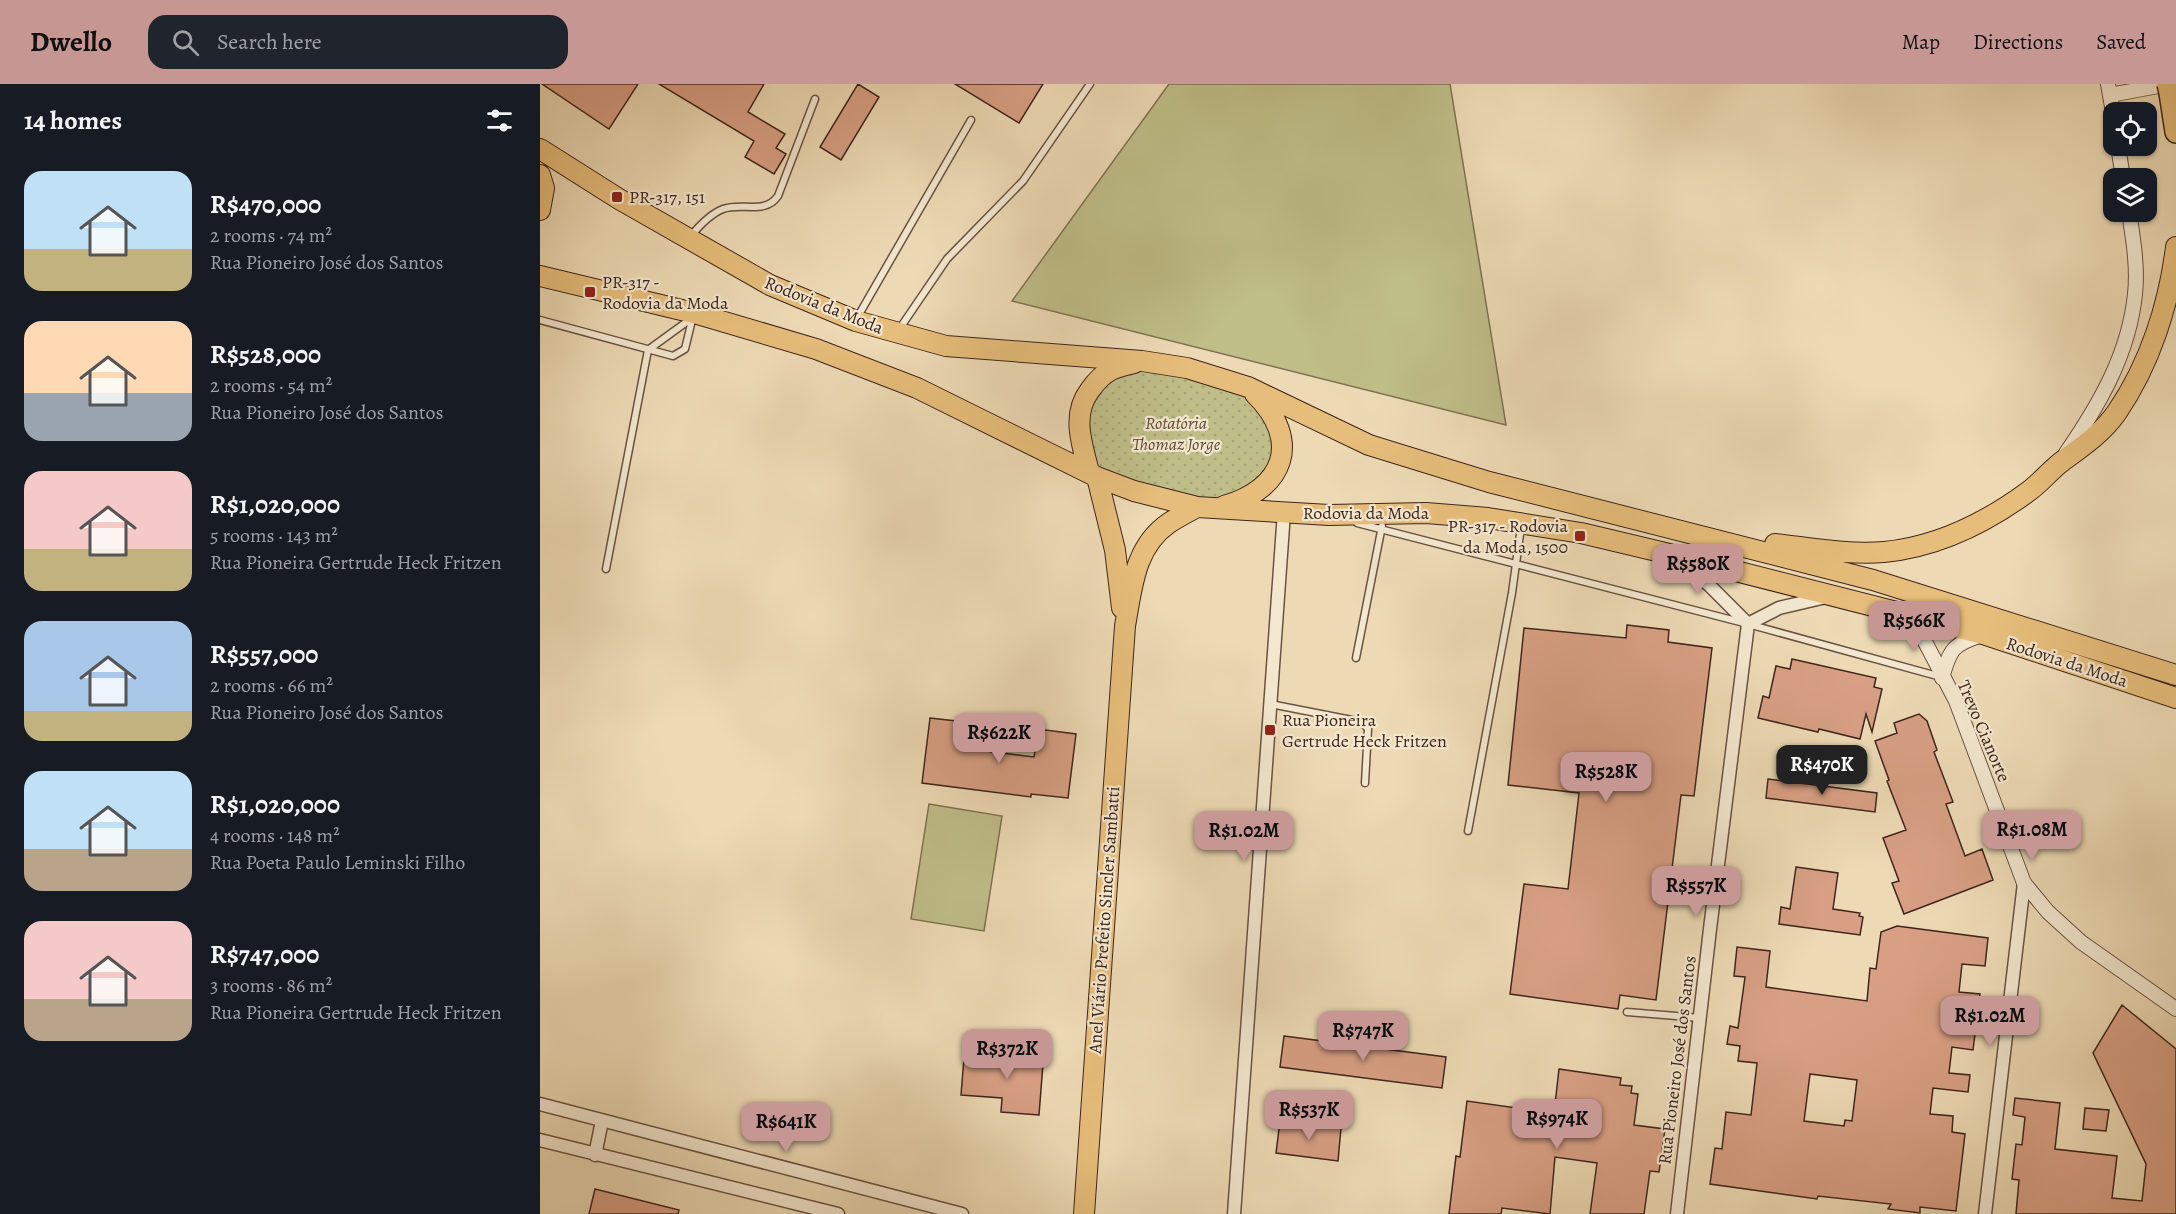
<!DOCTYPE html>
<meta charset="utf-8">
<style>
body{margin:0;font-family:Alegreya,serif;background:#20242c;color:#f1f3f6;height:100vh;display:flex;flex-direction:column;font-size:22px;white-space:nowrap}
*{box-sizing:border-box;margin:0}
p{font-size:20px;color:#9ea1a6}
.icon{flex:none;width:33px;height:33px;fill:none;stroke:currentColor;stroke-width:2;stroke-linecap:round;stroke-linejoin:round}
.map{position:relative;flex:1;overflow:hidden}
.panel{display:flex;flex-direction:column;background:#171b24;width:540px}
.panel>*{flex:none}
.tools{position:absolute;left:1563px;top:18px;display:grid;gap:12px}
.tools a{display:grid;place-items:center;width:54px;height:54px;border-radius:12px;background:#171b24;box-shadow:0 2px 4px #0004;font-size:30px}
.price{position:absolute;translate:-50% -51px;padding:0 14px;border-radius:12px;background:#c59692;color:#111;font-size:20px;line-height:39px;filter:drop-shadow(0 2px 3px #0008)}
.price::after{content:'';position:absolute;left:50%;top:36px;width:18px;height:14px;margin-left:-9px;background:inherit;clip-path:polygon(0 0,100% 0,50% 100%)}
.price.selected{background:#222;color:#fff}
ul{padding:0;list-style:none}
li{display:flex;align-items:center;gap:18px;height:150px;padding:0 24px}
li span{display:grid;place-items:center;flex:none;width:168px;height:120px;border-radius:18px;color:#555}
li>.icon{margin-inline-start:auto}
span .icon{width:72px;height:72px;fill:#fffc;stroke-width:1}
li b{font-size:26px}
h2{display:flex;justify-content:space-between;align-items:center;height:72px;padding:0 24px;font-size:26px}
header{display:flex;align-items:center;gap:36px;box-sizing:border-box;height:84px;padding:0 30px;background:#c59692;color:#111}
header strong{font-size:28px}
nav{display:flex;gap:33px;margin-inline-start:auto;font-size:21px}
.search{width:420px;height:54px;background:#20242c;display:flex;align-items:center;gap:15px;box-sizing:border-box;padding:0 21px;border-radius:18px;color:#9ea1a6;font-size:22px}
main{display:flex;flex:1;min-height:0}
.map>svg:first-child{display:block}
.green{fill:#bfbd88;stroke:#7e7152;stroke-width:1.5}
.park{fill:url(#park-dots);stroke:#7e7152;stroke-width:1.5}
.building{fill:#d89f84;stroke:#3e251b;stroke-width:1.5;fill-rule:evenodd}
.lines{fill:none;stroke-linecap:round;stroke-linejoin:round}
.service-casing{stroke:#6a5242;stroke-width:9}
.minor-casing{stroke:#6a5242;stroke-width:15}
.tertiary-casing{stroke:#6a5242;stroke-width:16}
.trunk-casing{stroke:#3e251b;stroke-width:22}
.motorway-casing{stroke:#3e251b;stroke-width:24}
.service{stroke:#f3e7cf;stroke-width:6}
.minor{stroke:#f3e7cf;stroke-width:12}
.tertiary{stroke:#f3e7cf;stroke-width:14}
.trunk{stroke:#e6bd7a;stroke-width:20}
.motorway{stroke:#e6bd7a;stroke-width:21}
.motorway-bridge-casing{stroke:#3e251b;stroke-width:24;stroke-linecap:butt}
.motorway-bridge{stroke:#e6bd7a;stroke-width:21}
.poi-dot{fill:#8f2418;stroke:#f3e7cf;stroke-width:2}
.labels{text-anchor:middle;stroke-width:4.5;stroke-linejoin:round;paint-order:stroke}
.poi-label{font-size:18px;fill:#3e251b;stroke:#f3e7cf;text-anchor:start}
.street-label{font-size:18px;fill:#3e251b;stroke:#f3e7cf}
.park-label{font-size:18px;font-style:italic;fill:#5e4b36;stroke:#f3e7cf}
</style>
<header>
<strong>Dwello</strong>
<div class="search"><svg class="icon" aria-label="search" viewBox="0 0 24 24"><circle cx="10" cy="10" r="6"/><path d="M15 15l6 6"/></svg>Search here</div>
<nav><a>Map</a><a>Directions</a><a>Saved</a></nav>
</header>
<main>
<section class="panel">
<h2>14 homes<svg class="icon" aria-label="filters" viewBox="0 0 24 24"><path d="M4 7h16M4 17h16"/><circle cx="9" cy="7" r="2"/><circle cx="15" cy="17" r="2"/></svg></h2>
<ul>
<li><span style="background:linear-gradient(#bfe0f5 65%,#c2b280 0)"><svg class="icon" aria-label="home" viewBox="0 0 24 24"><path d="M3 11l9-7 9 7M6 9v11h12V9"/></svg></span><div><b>R$470,000</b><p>2 rooms · 74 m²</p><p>Rua Pioneiro José dos Santos</p></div></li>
<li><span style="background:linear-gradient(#ffd9b3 60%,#9aa5b1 0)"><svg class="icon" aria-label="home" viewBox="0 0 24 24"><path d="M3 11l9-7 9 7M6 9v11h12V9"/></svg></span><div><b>R$528,000</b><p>2 rooms · 54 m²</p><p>Rua Pioneiro José dos Santos</p></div></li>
<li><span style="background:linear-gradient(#f6c9c9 65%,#c2b280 0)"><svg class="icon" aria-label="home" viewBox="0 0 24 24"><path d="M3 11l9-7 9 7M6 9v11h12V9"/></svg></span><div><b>R$1,020,000</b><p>5 rooms · 143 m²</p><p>Rua Pioneira Gertrude Heck Fritzen</p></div></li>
<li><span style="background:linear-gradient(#a9c7e8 75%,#c2b280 0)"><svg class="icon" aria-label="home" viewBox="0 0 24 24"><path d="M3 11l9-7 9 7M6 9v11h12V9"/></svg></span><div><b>R$557,000</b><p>2 rooms · 66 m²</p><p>Rua Pioneiro José dos Santos</p></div></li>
<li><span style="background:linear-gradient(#bfe0f5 65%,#b9a48a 0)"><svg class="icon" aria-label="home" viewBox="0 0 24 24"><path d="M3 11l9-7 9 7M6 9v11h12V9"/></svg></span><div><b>R$1,020,000</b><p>4 rooms · 148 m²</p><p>Rua Poeta Paulo Leminski Filho</p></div></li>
<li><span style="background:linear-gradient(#f6c9c9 65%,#b9a48a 0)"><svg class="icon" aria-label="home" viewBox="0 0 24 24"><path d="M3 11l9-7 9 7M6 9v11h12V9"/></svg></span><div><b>R$747,000</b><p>3 rooms · 86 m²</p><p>Rua Pioneira Gertrude Heck Fritzen</p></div></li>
</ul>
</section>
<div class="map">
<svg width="1636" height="1130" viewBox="0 0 1636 1130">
<defs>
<pattern id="park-dots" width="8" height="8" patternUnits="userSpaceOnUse" patternTransform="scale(1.5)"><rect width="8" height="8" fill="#bfbd88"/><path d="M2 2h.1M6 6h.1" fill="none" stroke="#a5a275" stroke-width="1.8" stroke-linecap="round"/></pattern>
</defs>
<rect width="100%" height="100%" fill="#eddab5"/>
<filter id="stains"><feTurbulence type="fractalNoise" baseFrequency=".00333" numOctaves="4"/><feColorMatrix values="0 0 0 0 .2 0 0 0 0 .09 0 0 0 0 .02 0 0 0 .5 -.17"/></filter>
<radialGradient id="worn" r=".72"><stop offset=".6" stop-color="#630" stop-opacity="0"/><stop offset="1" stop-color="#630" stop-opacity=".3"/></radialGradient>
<!-- green -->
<path class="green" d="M629,0H910L966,341L472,217Z
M389,720L462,732L444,847L371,835Z"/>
<!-- park -->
<path class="park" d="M602,277L708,303L730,325L736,386L676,424L557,393L541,355L555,299Z"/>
<!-- building -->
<path class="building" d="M2,0H98L69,45Z
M119,0H224L208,28L245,50L236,64L246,70L234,90L205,73L214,57Z
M318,0L339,13L301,76L280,63Z
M415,0H503L479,39Z
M1087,541L1129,546L1128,558L1172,564L1154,712L1141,711L1116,916L1080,911L1078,925L970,910L984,800L1028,805L1039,709L968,701L984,544L1086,554Z
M1252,575L1336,594L1334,603L1342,605L1332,648L1326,630L1320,655L1279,645L1278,648L1218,634L1223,612L1229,614L1236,582L1250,585Z
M1379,630L1387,637L1397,666L1394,668L1413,718L1406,720L1425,772L1442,765L1453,796L1364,830L1352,799L1359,797L1343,754L1366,746L1347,697L1349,696L1335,657L1357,649L1354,639Z
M390,634L425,638L421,664L494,673L498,645L536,650L528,714L491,710V713L382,699Z
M1228,695L1337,709L1335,728L1226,714Z
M1256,783L1298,789L1293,825L1320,829L1319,832L1323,833L1320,851L1239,840L1241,823L1250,825Z
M1357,842L1448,854L1445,882L1422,880L1419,908L1440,910L1438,924L1417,921L1414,948L1435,950L1433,966L1412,963L1409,989L1430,991L1428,1008L1393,1004L1390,1030L1413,1032L1412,1048L1425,1050L1416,1127L1380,1123V1129L1348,1125L1351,1120L1278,1112L1277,1115L1170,1100L1175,1064L1182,1065L1186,1028L1211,1031L1217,979L1198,977L1200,962L1187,960L1190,942L1198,944L1205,893L1194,892L1197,863L1230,867L1226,903L1327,917L1330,884L1336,885L1341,848ZM1270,990L1317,996L1312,1037L1305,1036L1304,1042L1264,1037Z
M1582,921L1636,965V1130H1476L1479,1096L1472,1095L1476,1060L1482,1061L1485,1033L1473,1031L1475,1014L1520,1019L1515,1065L1577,1072L1572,1114L1602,1117L1606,1080L1553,969Z
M744,952L906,973L902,1004L740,983Z
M466,964L504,967L499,1031L461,1028L462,1014L421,1011L424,974L465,977Z
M1019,985L1081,994L1080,1001L1092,1002L1091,1009L1098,1010L1094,1041L1125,1045L1119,1088L1110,1087L1104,1130H1050L1057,1079L1015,1073L1010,1130L962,1124L961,1130H909L916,1072L920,1073L927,1017L1014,1029Z
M1545,1024L1569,1026L1566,1047L1543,1045Z
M740,1037L801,1044L798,1077L736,1069Z
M55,1105L139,1126L138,1130H49Z"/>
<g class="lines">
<!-- service casing -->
<g class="service-casing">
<path id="service" d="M150,153C159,142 170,130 183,125C202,118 225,131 238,112L275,15
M317,234L431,36
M0,236L133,272L145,265L153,232
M358,247L407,175L483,97L550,0
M817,439L1208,540L1401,593
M66,485L108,266L152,234
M816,574L842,442
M730,620L822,638L828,645L825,699
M928,747L972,509L981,443
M1087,928L1161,934"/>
</g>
<!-- minor casing -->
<g class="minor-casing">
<path id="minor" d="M1132,475L1168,500L1208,540L1170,845L1137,1130
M1208,540L1239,524L1286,513
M0,1020L422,1130
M0,1056L298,1130
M55,1071L62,1037
M694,1130L744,428
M1445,1130L1484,799"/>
</g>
<!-- tertiary casing -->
<g class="tertiary-casing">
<path id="tertiary" d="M1568,0L1574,34
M1570,11L1629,0
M1578,62L1583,94
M1526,369C1559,321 1589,270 1595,210C1598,183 1593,154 1589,128
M1371,531L1416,617L1484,799L1508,828L1541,858L1636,925
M1402,594C1410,565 1413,560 1442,551"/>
</g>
<!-- trunk casing -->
<g class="trunk-casing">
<path id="trunk" d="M0,65L79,115L230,201L316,237L406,262L602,277L647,284L708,303L829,361L949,398L1333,496L1636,591
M0,91L4,104L0,126
M0,192L154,229L276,265L377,304L557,393L594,407L657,423L789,431L886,429L948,434L1041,449L1121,468L1443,550L1636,614
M549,388C542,360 531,331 550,306C555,299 563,290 571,286C577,283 586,281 594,279
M557,393L575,466L582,524
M684,422C745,405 762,356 715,310
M1235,460C1271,464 1308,471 1344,468C1397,463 1447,438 1489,407C1500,399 1509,388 1520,379C1540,364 1562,350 1577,328C1610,280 1629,220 1636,163
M544,1130L585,542C592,504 594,463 629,439C638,433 648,428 657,423"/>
</g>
<!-- motorway casing -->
<g class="motorway-casing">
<path id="motorway" d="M1630,9L1636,48"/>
</g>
<!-- service -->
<use href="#service" class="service"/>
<!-- minor -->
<use href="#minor" class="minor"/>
<!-- tertiary -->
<use href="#tertiary" class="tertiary"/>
<!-- trunk -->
<use href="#trunk" class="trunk"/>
<!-- motorway -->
<use href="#motorway" class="motorway"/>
<!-- motorway-bridge casing -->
<g class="motorway-bridge-casing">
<path id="motorway-bridge" d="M1628,0L1630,9"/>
</g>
<!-- motorway-bridge -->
<use href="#motorway-bridge" class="motorway-bridge"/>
</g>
<!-- markers -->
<g class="poi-dot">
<rect x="71" y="107" width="12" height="12" rx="3"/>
<rect x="44" y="202" width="12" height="12" rx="3"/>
<rect x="1034" y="446" width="12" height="12" rx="3"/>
<rect x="724" y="640" width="12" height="12" rx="3"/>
</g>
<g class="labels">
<!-- poi labels -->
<g class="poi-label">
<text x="89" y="119">PR-317, 151</text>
<text x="62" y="204">PR-317 -<tspan x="62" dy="21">Rodovia da Moda</tspan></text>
<text x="1028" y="448" text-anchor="end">PR-317 - Rodovia<tspan x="1028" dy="21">da Moda, 1500</tspan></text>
<text x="742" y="642">Rua Pioneira<tspan x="742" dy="21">Gertrude Heck Fritzen</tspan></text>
</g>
<!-- street labels -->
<g class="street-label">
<text transform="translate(284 221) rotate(22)" y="6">Rodovia da Moda</text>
<text x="826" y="435">Rodovia da Moda</text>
<text transform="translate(1527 578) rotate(18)" y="6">Rodovia da Moda</text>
<text transform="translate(1444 647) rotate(67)" y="6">Trevo Cianorte</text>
<text transform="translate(564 836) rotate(-86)" y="6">Anel Viário Prefeito Sincler Sambatti</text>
<text transform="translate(1137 976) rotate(-83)" y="6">Rua Pioneiro José dos Santos</text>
</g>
<!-- park labels -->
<g class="park-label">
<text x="636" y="345">Rotatória<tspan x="636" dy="21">Thomaz Jorge</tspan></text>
</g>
</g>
<rect width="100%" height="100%" filter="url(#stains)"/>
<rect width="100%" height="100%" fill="url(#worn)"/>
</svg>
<div class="tools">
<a><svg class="icon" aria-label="locate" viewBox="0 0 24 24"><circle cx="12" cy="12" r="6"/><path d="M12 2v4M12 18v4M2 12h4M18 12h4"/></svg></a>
<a><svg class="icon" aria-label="layers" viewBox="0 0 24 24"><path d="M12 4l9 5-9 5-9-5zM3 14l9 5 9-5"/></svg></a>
</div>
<b class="price" style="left:1158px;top:511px">R$580K</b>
<b class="price" style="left:1374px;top:568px">R$566K</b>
<b class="price" style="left:459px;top:680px">R$622K</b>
<b class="price selected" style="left:1282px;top:712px">R$470K</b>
<b class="price" style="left:1066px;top:719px">R$528K</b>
<b class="price" style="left:1492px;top:777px">R$1.08M</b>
<b class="price" style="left:704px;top:778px">R$1.02M</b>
<b class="price" style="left:1156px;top:833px">R$557K</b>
<b class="price" style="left:1450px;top:963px">R$1.02M</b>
<b class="price" style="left:823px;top:978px">R$747K</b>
<b class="price" style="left:467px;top:996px">R$372K</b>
<b class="price" style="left:769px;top:1057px">R$537K</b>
<b class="price" style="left:1017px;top:1066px">R$974K</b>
<b class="price" style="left:246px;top:1069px">R$641K</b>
</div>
</main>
